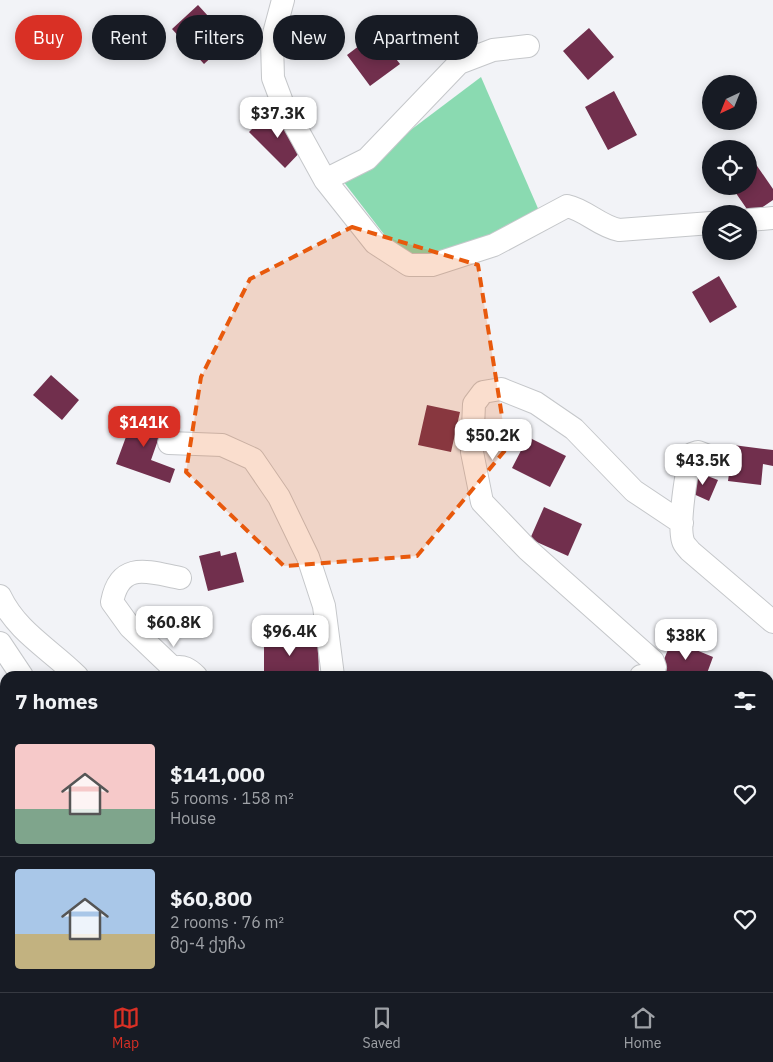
<!DOCTYPE html>
<meta charset="utf-8">
<style>
body{margin:0;font-family:"IBM Plex Sans","Noto Sans Georgian",sans-serif;background:#20242c;color:#f1f3f6;height:100vh;display:flex;flex-direction:column;font-size:19px;white-space:nowrap}
*{box-sizing:border-box;margin:0}
p{font-size:16px;color:#9ea1a6}
.icon{flex:none;width:28px;height:28px;fill:none;stroke:currentColor;stroke-width:2;stroke-linecap:round;stroke-linejoin:round}
.map{position:relative;flex:1;overflow:hidden}
.sheet{position:absolute;left:0px;top:671px;width:774px;height:321px;display:flex;flex-direction:column;background:#171b24;border-radius:15px 15px 0 0;box-shadow:0 2px 12px #0003}
.sheet>*{flex:none}
.banner{position:absolute;left:15px;top:15px;width:500px;height:45px;display:flex;gap:10px}
.needle{width:32px;rotate:223deg}
.fabs{position:absolute;left:702px;top:75px;display:grid;gap:10px}
.fabs a{display:grid;place-items:center;width:55px;height:55px;border-radius:50%;background:#171b24;box-shadow:0 2px 12px #0003;font-size:25px}
.price{position:absolute;translate:-50% -42px;padding:0 11px;border-radius:10px;background:#fff;color:#222;font-size:16px;line-height:32px;filter:drop-shadow(0 1px 2px #0008)}
.price::after{content:'';position:absolute;left:50%;top:30px;width:15px;height:11px;margin-left:-8px;background:inherit;clip-path:polygon(0 0,100% 0,50% 100%)}
.price.active{background:#d93025;color:#fff}
ul{padding:0;list-style:none}
li{display:flex;align-items:center;gap:15px;height:125px;padding:0 15px}
li+li{border-top:1px solid #363941}
li span{display:grid;place-items:center;flex:none;width:140px;height:100px;border-radius:5px;color:#555}
li>.icon{margin-inline-start:auto}
span .icon{width:60px;height:60px;fill:#fffc;stroke-width:1}
li b{font-size:21px}
h2{display:flex;justify-content:space-between;align-items:center;height:60px;padding:0 15px;font-size:21px}
.chip{padding:0 18px;border-radius:22px;background:#171b24;box-shadow:0 2px 12px #0003;font-size:18px;line-height:45px}
.chip.active{background:#d93025;color:#fff}
.tabs{display:flex;justify-content:space-around;align-items:center;height:70px;border-top:1px solid #363941;background:#171b24;font-size:14px;color:#9ea1a6}
.tabs a{display:grid;justify-items:center;gap:2px}
.tabs .active{color:#d93025}
.map>svg:first-child{display:block}
.green{fill:#8adab1}
.building{fill:#712f4d}
.lines{fill:none;stroke-linecap:round;stroke-linejoin:round}
.minor-casing{stroke:#c5c7ca;stroke-width:24}
.path{stroke:#98999c;stroke-width:3;stroke-dasharray:1 4;stroke-linecap:butt}
.minor{stroke:#fff;stroke-width:22}
.marked{fill:#e8590c;fill-opacity:0.2;stroke:#e8590c;stroke-width:4;stroke-dasharray:10 6;stroke-linejoin:round}
</style>
<div class="map">
<svg width="773" height="992" viewBox="0 0 773 992">
<rect width="100%" height="100%" fill="#f2f3f7"/>
<!-- green -->
<path class="green" d="M481,77L540,213L498,238L429,260L393,246L343,181Z"/>
<!-- building -->
<path class="building" d="M198,5L230,40L204,64L172,29Z
M589,28L614,57L588,80L563,51Z
M376,33L400,64L370,86L347,55Z
M614,91L637,135L608,150L585,107Z
M270,111L306,146L285,168L249,132Z
M755,163L773,189V200L751,215L731,186H749V168Z
M719,276L737,307L710,323L692,292Z
M51,375L79,400L62,420L33,395Z
M427,405L460,412L451,452L418,445Z
M137,407L150,412L148,418L164,423L151,460L175,469L170,483L116,464Z
M528,437L566,456L550,487L512,468Z
M733,445L773,450V466L763,464L761,485L728,481Z
M697,472L718,480L709,501L689,492Z
M544,507L582,524L568,556L530,539Z
M220,551L221,556L236,552L244,582L208,591L199,556Z
M295,635V644L318,643L319,676H264V636Z
M672,640L713,657L706,676H677L660,669Z"/>
<g class="lines">
<!-- minor casing -->
<g class="minor-casing">
<path id="minor" d="M283,0L272,41L273,78L282,102L325,180L375,243L409,265H432L494,245L567,206C586,210 599,226 619,230L711,223
M325,180L367,159L459,63L493,50L528,46
M749,220L773,218
M169,443L222,445L253,459L279,497L308,557L324,606L333,676
M719,460L698,452L692,454C686,470 678,525 683,541C684,545 688,548 690,551L773,622
M0,596C17,632 50,649 77,676
M0,643L22,676
M173,668L130,627L112,602C120,560 149,572 180,578
M174,676L173,668C183,665 189,669 196,676
M641,676L647,675L655,667L653,661L527,549L482,502L472,452L474,404L483,392L501,389L536,403L574,429L634,491L682,523
M0,729L5,733
M769,828L773,827
M769,959H773"/>
</g>
<!-- path -->
<path class="path" d="M361,988L369,992
M440,988L442,992
M581,988L587,989
M293,992L294,988"/>
<!-- minor -->
<use href="#minor" class="minor"/>
</g>
<!-- marked area -->
<path class="marked" d="M352,227L478,265L507,448L417,556L284,566L186,472L201,377L250,279Z"/>
</svg>
<div class="fabs">
<a><svg class="needle" viewBox="-14 -14 28 28"><path d="M0-13l5 13h-10z" fill="#e53935"/><path d="M0 13l5-13h-10z" fill="#9ea1a6"/></svg></a>
<a><svg class="icon" aria-label="locate" viewBox="0 0 24 24"><circle cx="12" cy="12" r="6"/><path d="M12 2v4M12 18v4M2 12h4M18 12h4"/></svg></a>
<a><svg class="icon" aria-label="layers" viewBox="0 0 24 24"><path d="M12 4l9 5-9 5-9-5zM3 14l9 5 9-5"/></svg></a>
</div>
<b class="price" style="left:278px;top:139px">$37.3K</b>
<b class="price active" style="left:144px;top:448px">$141K</b>
<b class="price" style="left:493px;top:461px">$50.2K</b>
<b class="price" style="left:703px;top:486px">$43.5K</b>
<b class="price" style="left:174px;top:648px">$60.8K</b>
<b class="price" style="left:290px;top:657px">$96.4K</b>
<b class="price" style="left:686px;top:661px">$38K</b>
<div class="banner">
<a class="chip active">Buy</a>
<a class="chip">Rent</a>
<a class="chip">Filters</a>
<a class="chip">New</a>
<a class="chip">Apartment</a>
</div>
<section class="sheet">
<h2>7 homes<svg class="icon" aria-label="filters" viewBox="0 0 24 24"><path d="M4 7h16M4 17h16"/><circle cx="9" cy="7" r="2"/><circle cx="15" cy="17" r="2"/></svg></h2>
<ul>
<li><span style="background:linear-gradient(#f6c9c9 65%,#7fa58c 0)"><svg class="icon" aria-label="home" viewBox="0 0 24 24"><path d="M3 11l9-7 9 7M6 9v11h12V9"/></svg></span><div><b>$141,000</b><p>5 rooms · 158 m²</p><p>House</p></div><svg class="icon" aria-label="heart" viewBox="0 0 24 24"><path d="M12 20l-8-8c-3-5 5-10 8-4 3-6 11-1 8 4z"/></svg></li>
<li><span style="background:linear-gradient(#a9c7e8 65%,#c2b280 0)"><svg class="icon" aria-label="home" viewBox="0 0 24 24"><path d="M3 11l9-7 9 7M6 9v11h12V9"/></svg></span><div><b>$60,800</b><p>2 rooms · 76 m²</p><p>მე-4 ქუჩა</p></div><svg class="icon" aria-label="heart" viewBox="0 0 24 24"><path d="M12 20l-8-8c-3-5 5-10 8-4 3-6 11-1 8 4z"/></svg></li>
</ul>
</section>
</div>
<nav class="tabs">
<a class="active"><svg class="icon" aria-label="map" viewBox="0 0 24 24"><path d="M3 6l6-2 6 2 6-2v14l-6 2-6-2-6 2zM9 4v14M15 6v14"/></svg>Map</a>
<a><svg class="icon" aria-label="saved" viewBox="0 0 24 24"><path d="M7 4h10v16l-5-4-5 4z"/></svg>Saved</a>
<a><svg class="icon" aria-label="home" viewBox="0 0 24 24"><path d="M3 11l9-7 9 7M6 9v11h12V9"/></svg>Home</a>
</nav>
